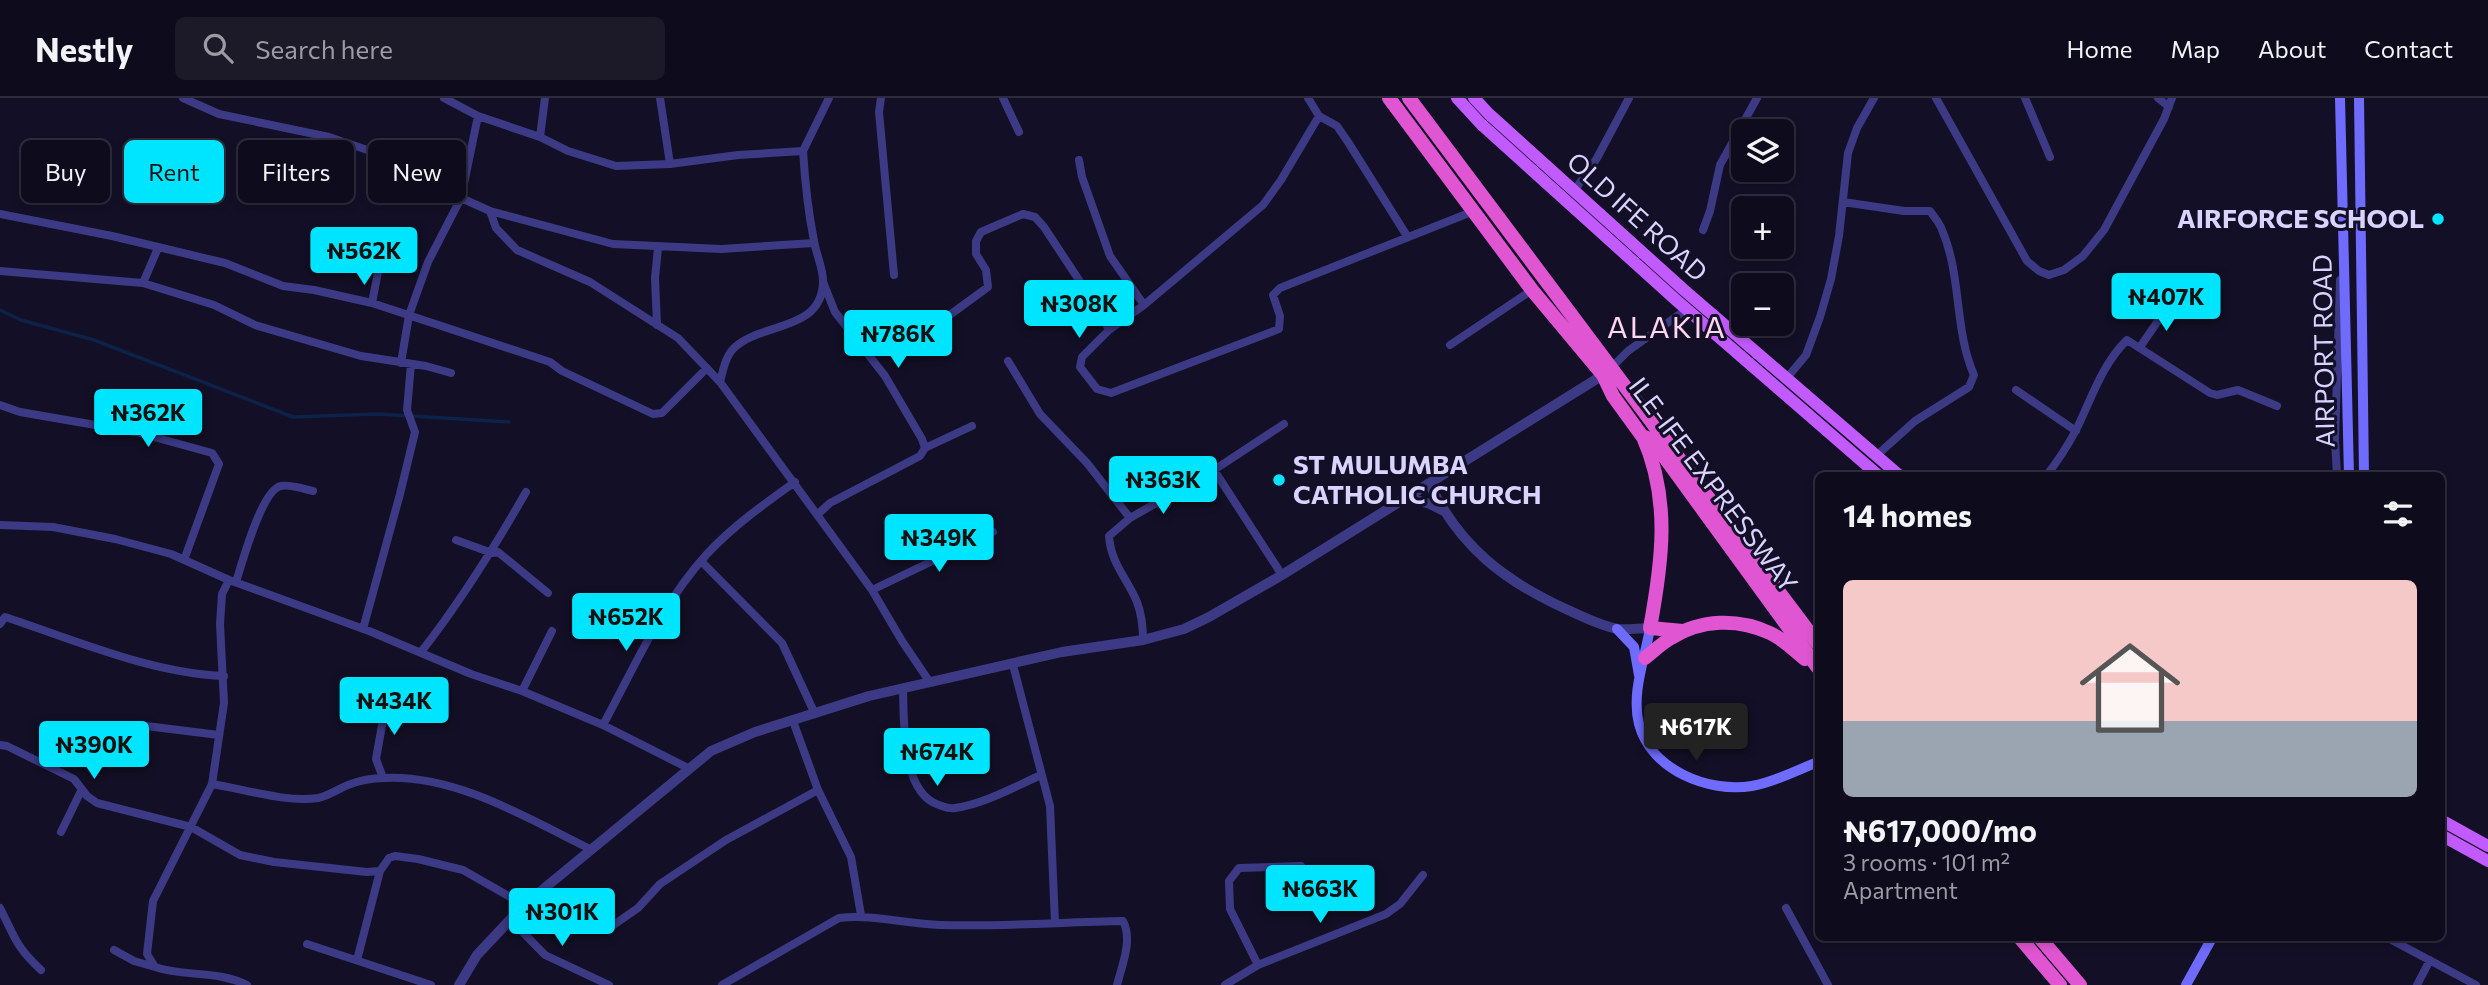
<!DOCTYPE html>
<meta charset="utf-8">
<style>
body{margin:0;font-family:Commissioner,sans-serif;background:#1c1929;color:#f1f3f6;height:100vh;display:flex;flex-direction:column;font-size:26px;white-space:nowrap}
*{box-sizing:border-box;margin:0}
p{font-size:23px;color:#9b9ba3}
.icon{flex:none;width:38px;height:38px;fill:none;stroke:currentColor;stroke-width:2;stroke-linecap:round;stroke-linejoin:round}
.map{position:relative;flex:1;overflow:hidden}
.details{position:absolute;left:1815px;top:374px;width:630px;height:469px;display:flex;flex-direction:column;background:#0e0b1c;border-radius:10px;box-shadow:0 4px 10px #0003,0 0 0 2px #2e2b3b}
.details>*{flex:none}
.guide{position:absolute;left:21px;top:42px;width:665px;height:63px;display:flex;gap:14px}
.buttons{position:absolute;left:1731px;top:21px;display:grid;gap:14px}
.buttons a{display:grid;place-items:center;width:63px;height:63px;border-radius:10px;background:#0e0b1c;box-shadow:0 4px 10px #0003,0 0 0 2px #2e2b3b;font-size:35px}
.price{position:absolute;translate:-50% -60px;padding:0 16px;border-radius:7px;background:#00e5ff;color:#111;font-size:23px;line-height:46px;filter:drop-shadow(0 2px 4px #0008)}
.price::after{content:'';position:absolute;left:50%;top:42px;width:21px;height:16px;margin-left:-10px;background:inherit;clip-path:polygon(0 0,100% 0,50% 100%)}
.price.active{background:#222;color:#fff}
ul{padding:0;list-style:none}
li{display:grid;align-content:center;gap:14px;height:371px;padding:0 28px}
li+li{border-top:2px solid #2e2b3b}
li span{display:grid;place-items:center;height:217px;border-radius:10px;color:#555}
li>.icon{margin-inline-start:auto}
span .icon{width:126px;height:126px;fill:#fffc;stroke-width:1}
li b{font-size:30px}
h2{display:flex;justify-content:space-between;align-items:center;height:84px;padding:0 28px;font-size:30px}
.chip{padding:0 24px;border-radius:10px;background:#0e0b1c;box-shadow:0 4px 10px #0003,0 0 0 2px #2e2b3b;font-size:24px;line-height:63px}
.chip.active{background:#00e5ff;color:#111}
header{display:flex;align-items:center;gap:42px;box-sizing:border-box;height:98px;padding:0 35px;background:#0e0b1c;border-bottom:2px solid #2e2b3b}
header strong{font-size:33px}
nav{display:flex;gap:38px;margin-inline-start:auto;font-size:24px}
.search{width:490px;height:63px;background:#1c1929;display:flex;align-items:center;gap:18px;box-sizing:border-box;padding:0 24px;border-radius:10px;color:#9b9ba3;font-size:26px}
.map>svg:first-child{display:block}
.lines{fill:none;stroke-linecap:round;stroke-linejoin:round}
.stream{stroke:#0c2248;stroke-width:3.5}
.minor{stroke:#3d3a85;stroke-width:8}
.tertiary{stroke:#3d3a85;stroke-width:10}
.secondary{stroke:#6f6bff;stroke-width:10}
.primary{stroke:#c25bff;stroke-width:12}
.trunk{stroke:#e055d1;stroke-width:14}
.poi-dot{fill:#00e5ff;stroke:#130f26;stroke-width:2.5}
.labels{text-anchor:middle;stroke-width:6;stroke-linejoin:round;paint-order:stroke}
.street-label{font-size:26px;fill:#d9d4ff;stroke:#130f26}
.poi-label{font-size:26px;font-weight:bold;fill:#d9d4ff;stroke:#130f26;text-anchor:end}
.quarter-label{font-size:30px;letter-spacing:2px;fill:#ffd6f0;stroke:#130f26}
</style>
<header>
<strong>Nestly</strong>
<div class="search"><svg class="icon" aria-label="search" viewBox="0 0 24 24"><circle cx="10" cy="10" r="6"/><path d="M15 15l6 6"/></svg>Search here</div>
<nav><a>Home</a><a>Map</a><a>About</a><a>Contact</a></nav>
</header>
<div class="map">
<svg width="2488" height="887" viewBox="0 0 2488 887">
<rect width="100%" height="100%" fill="#130f26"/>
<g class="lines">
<!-- stream -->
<path class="stream" d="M0,212L21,222L94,242L293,319L378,316L509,324"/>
<!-- minor -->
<path class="minor" d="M183,0L219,16L329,39L462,84
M444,0L478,18L540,39L568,53L616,68L670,66L738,57L803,53L829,0
M660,0L670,66
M881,0L879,14L894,177
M1003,0L1019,34
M1308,0L1319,18L1337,28L1348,44L1407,138
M1936,0L2027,163L2039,173L2049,177L2064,172L2083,158L2104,132L2164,21L2172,0
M2025,0L2050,59
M2158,0L2169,9
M1319,18L1281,82L1263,107L1144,207L1109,232L1082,259L1080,269L1097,291L1111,295L1279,231L1280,218L1273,197L1280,190L1474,113
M540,39L545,0
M1079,62L1082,79L1110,158L1144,207
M1574,93L1597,60L1629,0
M461,100L490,113L613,146L721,151L814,145
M1843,104L1904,113H1930C1934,119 1940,125 1942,132C1962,178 1954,232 1974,277L1969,289L1915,323L1876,358
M490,113L496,130L517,152L590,184L678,240L720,284L872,492L902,543L929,583
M0,116L112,138L225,165L283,188L314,192L372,205L550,264L562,273L653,316L662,315L707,270
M1703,132L1710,113L1720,67L1757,0
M0,173L143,185L214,207L255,227L361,258L426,268L451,275
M823,184L835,214L885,278L922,341L925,350
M143,185L158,150
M372,205L382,153
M657,227L655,180L658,150
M936,227L988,189L986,172L976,156V143L981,134L1023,116L1035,119L1044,129L1102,217L1109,232
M1450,247L1532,192
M2140,249L2169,207
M1008,263L1040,316L1087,365L1130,420
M401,265L409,217L428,164L461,100L478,18
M1611,270L1628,253L1687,211
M1786,281L1806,257L1820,219L1831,181L1839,138L1848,55L1857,30L1874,0
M720,284C723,273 725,259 734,250C761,224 821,234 823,185C824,172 816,156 814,143C808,113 805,84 803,53
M2016,292L2076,333
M0,307L20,314L136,334L212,355L219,366L184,462
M1214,372L1282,477
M2046,378C2058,363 2067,349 2076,332C2091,302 2102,266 2127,242L2210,295L2217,297L2238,292L2277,308
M2337,378L2335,342L2340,182
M818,416L830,405L920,358L925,350L972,328
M0,427L53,429L115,441L171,456L229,482L369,533L471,576L522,593L603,627L688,670
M456,442L492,455L498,454L548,495
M701,463L782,545L815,616
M229,482L222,496L220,526L224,605L212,686L153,803L147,856L155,869C184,879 217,872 247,887
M236,484C242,465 262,391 281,388C290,386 304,391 313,393
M872,492L993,434
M0,526L5,519C75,542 150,575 224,578
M363,531L400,396L415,334L407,312L411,266
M1143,542C1143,529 1142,517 1137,504C1127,480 1111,466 1109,438L1130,420L1214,372L1284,326
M421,554C461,503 494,450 526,394
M1013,567L1050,708L1055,825
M903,590C904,623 901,695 939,707C944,709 950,711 955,710C984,706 1014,689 1041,677
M522,593L552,533
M793,623L818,692L851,759L861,817
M138,627L219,637
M603,627C634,570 662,505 707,456C733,428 764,406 795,384
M0,647L7,648L74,681L87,698L97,705L191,729L240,757L274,764L367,774L380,773L389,760L395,758L418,761L463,772L524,807
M383,680L376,661L387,599
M212,686C244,691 287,705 318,700C328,698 338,691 348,687C358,683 373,680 385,680C457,677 527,720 590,751
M61,734L82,691
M0,810C15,839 15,848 41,872
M1786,810L1828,887
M510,821L545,857L609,887
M612,828L638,810L660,786L726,742L818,692
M2388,840L2476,887
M307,846L431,887
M114,852L134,863L155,869
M357,862L380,773
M1258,867L1230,811L1229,783L1239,770L1301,768
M722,887L839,820C872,816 906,826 940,827C1001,829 1062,824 1123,823C1133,842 1122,867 1117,887
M1225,887L1258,867L1386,816L1400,806L1423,777
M2417,887L2430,862"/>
<!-- tertiary -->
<path class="tertiary" d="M1429,385C1460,449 1504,483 1568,512C1583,519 1601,528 1618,531C1628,532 1640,530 1650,530
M1406,399L1430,406L1442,412
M459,887L477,857L524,807L711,653L755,634L869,598L1062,554L1143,542L1184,531L1209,519L1282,477L1603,277"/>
<!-- secondary -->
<path class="secondary" d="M2340,0L2349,378
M2359,0L2364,378
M1650,530C1645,561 1631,595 1639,626C1651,672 1708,695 1752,688C1775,684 1797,672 1818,664
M1617,531L1634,549L1639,577
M2186,887L2212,840"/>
<!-- primary -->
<path class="primary" d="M1457,0L1481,26L1676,202L1879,378
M1474,0L1489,16L1684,192L1900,378
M2441,722L2488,748
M2441,737L2488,763"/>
<!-- trunk -->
<path class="trunk" d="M1389,0L1532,192L1603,277L1613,298L1642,338L1652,342L1818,570
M1409,0L1818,546
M1643,339C1671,402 1662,465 1650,530L1683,533
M1645,560C1654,553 1662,545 1671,540C1701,521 1738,520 1770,535C1783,541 1794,552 1805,561
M2020,840L2060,887
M2040,840L2080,887"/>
</g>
<!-- markers -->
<g class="poi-dot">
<circle cx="2438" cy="121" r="7"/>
<circle cx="1279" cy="382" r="7"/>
</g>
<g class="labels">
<!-- street labels -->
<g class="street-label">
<text transform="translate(1637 119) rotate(42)" y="9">OLD IFE ROAD</text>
<text transform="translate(2324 253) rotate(-91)" y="9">AIRPORT ROAD</text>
<text transform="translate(1713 387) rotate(53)" y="9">ILE-IFE EXPRESSWAY</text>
</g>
<!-- poi labels -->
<g class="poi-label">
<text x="2424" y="130">AIRFORCE SCHOOL</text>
<text x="1293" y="376" text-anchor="start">ST MULUMBA<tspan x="1293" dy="30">CATHOLIC CHURCH</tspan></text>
</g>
<!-- quarter labels -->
<g class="quarter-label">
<text x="1667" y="240">ALAKIA</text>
</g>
</g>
</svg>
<div class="buttons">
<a><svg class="icon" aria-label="layers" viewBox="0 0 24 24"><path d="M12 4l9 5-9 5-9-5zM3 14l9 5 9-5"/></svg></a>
<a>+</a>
<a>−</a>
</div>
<b class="price" style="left:364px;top:189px">₦562K</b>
<b class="price" style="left:2166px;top:235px">₦407K</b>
<b class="price" style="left:1079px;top:242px">₦308K</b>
<b class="price" style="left:898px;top:272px">₦786K</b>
<b class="price" style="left:148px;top:351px">₦362K</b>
<b class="price" style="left:1163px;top:418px">₦363K</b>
<b class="price" style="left:939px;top:476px">₦349K</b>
<b class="price" style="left:626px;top:555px">₦652K</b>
<b class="price" style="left:394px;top:639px">₦434K</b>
<b class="price active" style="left:1696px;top:665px">₦617K</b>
<b class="price" style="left:94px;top:683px">₦390K</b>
<b class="price" style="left:937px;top:690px">₦674K</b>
<b class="price" style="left:1320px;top:827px">₦663K</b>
<b class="price" style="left:562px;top:850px">₦301K</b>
<div class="guide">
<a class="chip">Buy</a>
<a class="chip active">Rent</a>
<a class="chip">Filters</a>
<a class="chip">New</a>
</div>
<section class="details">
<h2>14 homes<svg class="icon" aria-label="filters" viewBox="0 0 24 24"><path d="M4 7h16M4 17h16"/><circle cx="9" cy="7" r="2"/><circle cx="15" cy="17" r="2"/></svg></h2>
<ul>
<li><span style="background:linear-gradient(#f6c9c9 65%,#9aa5b1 0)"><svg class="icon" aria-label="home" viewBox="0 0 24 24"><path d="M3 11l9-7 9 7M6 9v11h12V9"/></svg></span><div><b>₦617,000/mo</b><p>3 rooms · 101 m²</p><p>Apartment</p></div></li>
</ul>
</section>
</div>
